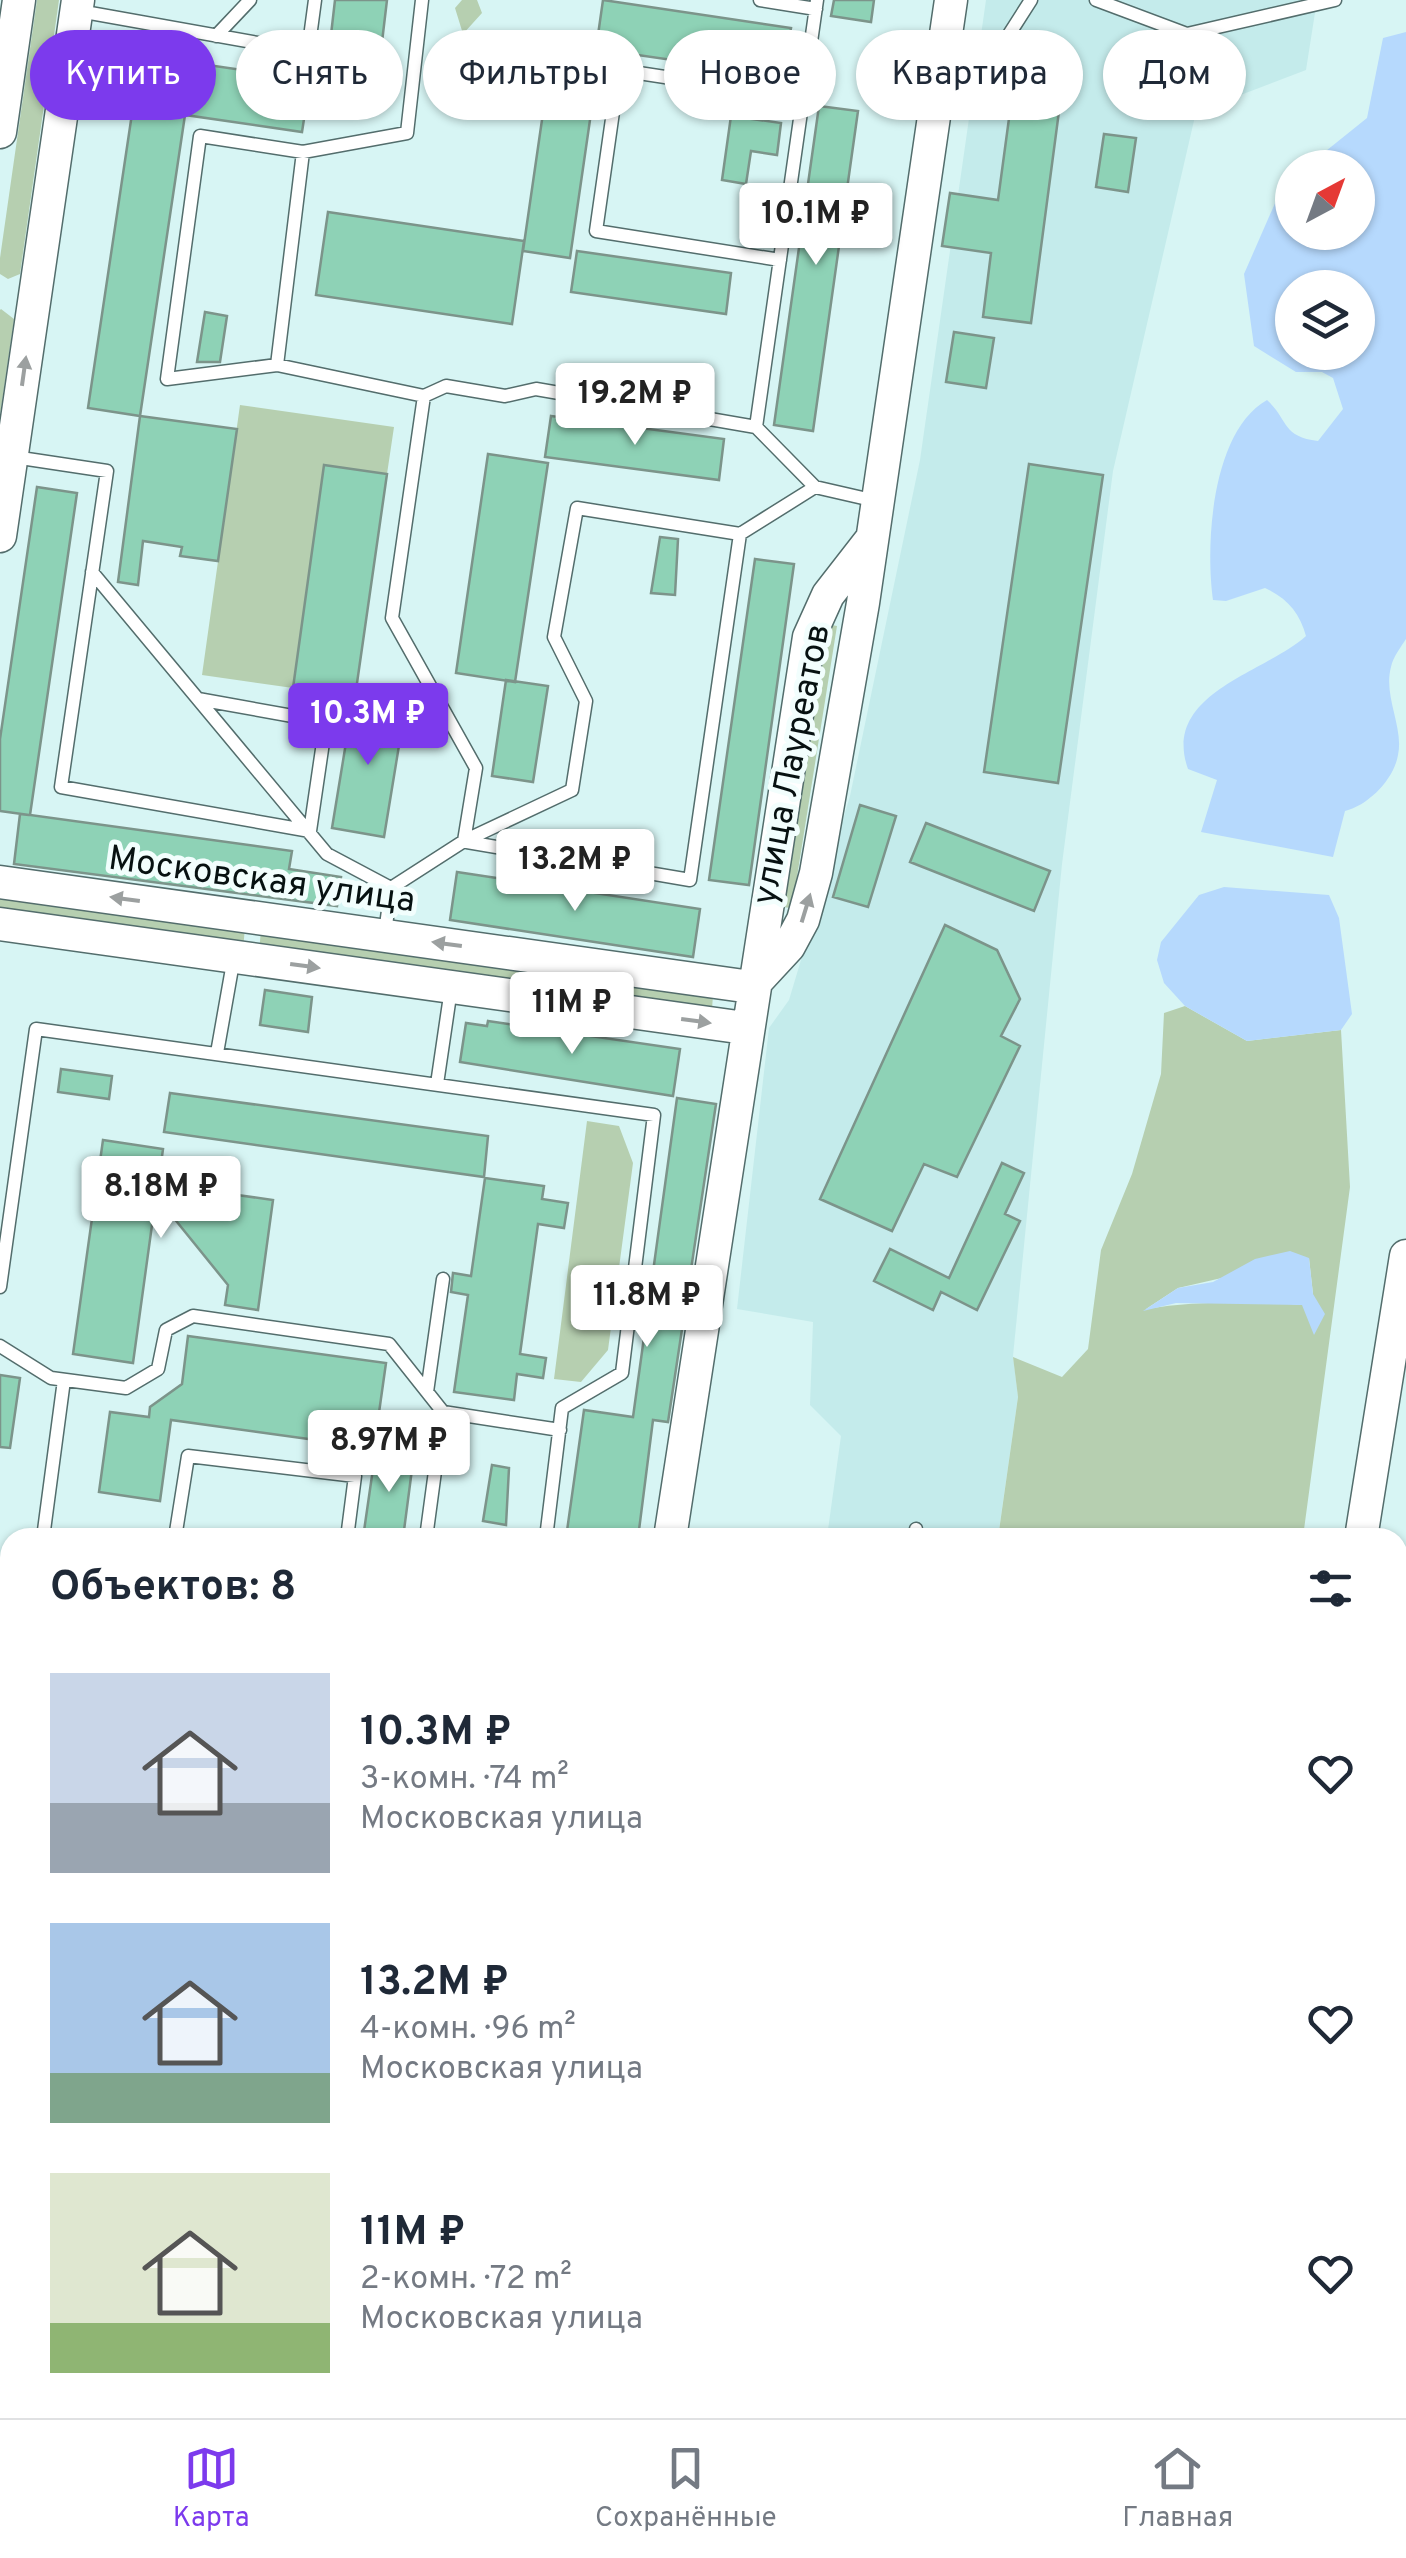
<!DOCTYPE html>
<html lang="ru">
<meta charset="utf-8">
<style>
body{margin:0;font-family:Overpass,sans-serif;background:#f2f2f3;color:#1f2937;height:100vh;display:flex;flex-direction:column;font-size:38px;white-space:nowrap}
*{box-sizing:border-box;margin:0}
p{font-size:32px;color:#747a83}
.icon{flex:none;width:55px;height:55px;fill:none;stroke:currentColor;stroke-width:2;stroke-linecap:round;stroke-linejoin:round}
.map{position:relative;flex:1;overflow:hidden}
.details{position:absolute;left:0px;top:1528px;width:1408px;height:892px;display:flex;flex-direction:column;background:#fff;border-radius:30px 30px 0 0;box-shadow:0 2px 8px #0004}
.details>*{flex:none}
.guide{position:absolute;left:30px;top:30px;width:1348px;height:90px;display:flex;gap:20px}
.needle{width:65px;rotate:41deg}
.tools{position:absolute;left:1275px;top:150px;display:grid;gap:20px}
.tools a{display:grid;place-items:center;width:100px;height:100px;border-radius:50%;background:#fff;box-shadow:0 2px 8px #0004;font-size:50px}
.price{position:absolute;translate:-50% -85px;padding:0 22px;border-radius:10px;background:#fff;color:#222;font-size:32px;line-height:65px;filter:drop-shadow(0 2px 5px #0008)}
.price::after{content:'';position:absolute;left:50%;top:60px;width:30px;height:22px;margin-left:-15px;background:inherit;clip-path:polygon(0 0,100% 0,50% 100%)}
.price.active{background:#7c3aed;color:#fff}
ul{padding:0;list-style:none}
li{display:flex;align-items:center;gap:30px;height:250px;padding:0 50px}
li span{display:grid;place-items:center;flex:none;width:280px;height:200px;border-radius:0px;color:#555}
li>.icon{margin-inline-start:auto}
span .icon{width:120px;height:120px;fill:#fffc;stroke-width:1}
li b{font-size:42px}
h2{display:flex;justify-content:space-between;align-items:center;height:120px;padding:0 50px;font-size:42px}
.tag{padding:0 35px;border-radius:45px;background:#fff;box-shadow:0 2px 8px #0004;font-size:35px;line-height:90px}
.tag.active{background:#7c3aed;color:#fff}
.dock{display:flex;justify-content:space-around;align-items:center;height:140px;border-top:2px solid #e0e1e3;background:#fff;font-size:28px;color:#747a83}
.dock a{display:grid;justify-items:center;gap:5px}
.dock .active{color:#7c3aed}
.map>svg:first-child{display:block}
.built{fill:#c4ebeb}
.green{fill:#b6cfb0;fill-rule:evenodd}
.water{fill:#b6d9fd;fill-rule:evenodd}
.building{fill:#8ed2b6;stroke:#7c948a;stroke-width:2.5}
.lines{fill:none;stroke-linecap:round;stroke-linejoin:round}
.service-casing{stroke:#536d6c;stroke-width:15}
.tertiary-casing{stroke:#536d6c;stroke-width:35}
.service{stroke:#fff;stroke-width:12}
.tertiary{stroke:#fff;stroke-width:32}
.oneway{fill:#9ca0a0}
.labels{text-anchor:middle;stroke-width:10;stroke-linejoin:round;paint-order:stroke}
.street-label{font-size:35px;fill:#071111;stroke:#f2fefd}
</style>
<div class="map">
<svg width="1406" height="2418" viewBox="0 0 1406 2418">
<rect width="100%" height="100%" fill="#d7f5f4"/>
<!-- built -->
<path class="built" d="M986,0H1317L1306,70L1196,112L1113,471L1062,864L1013,1356L1018,1397L998,1537H827L841,1436L810,1405L813,1322L737,1309L769,1028L789,1000L850,796L920,460Z
M1406,2247V2418H1364L1366,2410H1398V2282Z
M707,2410H983L982,2418H706Z"/>
<!-- green -->
<path class="green" d="M37,0H59L20,274L8,279L0,274V258Z
M462,0H477L482,13L463,34L455,8Z
M1,309L14,319L0,415V310Z
M240,405L394,427L387,474L324,466L293,688L202,675Z
M826,624L837,626L792,908L781,907Z
M0,894L245,927L243,950L0,917Z
M261,930L713,995L712,1009L259,952Z
M1185,1006L1247,1041L1341,1030L1350,1187L1303,1537L998,1538L1018,1397L1013,1357L1062,1377L1088,1349L1101,1250L1132,1174L1161,1074L1164,1013ZM1309,1258L1313,1294L1302,1305C1249,1301 1198,1301 1146,1309L1178,1288Z
M587,1121L619,1126L633,1163L608,1350L581,1382L554,1379Z
M0,2386L10,2387V2410H156L155,2418H0Z
M983,2410H1154L1152,2418H982Z"/>
<!-- water -->
<path class="water" d="M1406,32V639C1401,647 1393,657 1391,667C1383,696 1404,727 1398,755C1394,779 1369,805 1345,811L1333,857L1201,832L1217,780L1188,769C1161,693 1265,673 1306,636C1300,613 1287,598 1265,588L1226,601L1213,600C1205,543 1212,431 1267,400C1289,420 1281,436 1318,441L1343,409L1333,378L1322,372H1296L1254,346L1244,274L1283,185L1292,177V232H1358V168L1306,167L1367,118L1383,38ZM1292,288H1358V352H1292Z
M1224,887L1329,895L1339,918L1352,1014L1341,1030L1247,1041L1185,1006L1164,983L1157,960L1161,942L1199,895Z
M1290,1251L1309,1258L1313,1294L1325,1314L1314,1335L1302,1305L1176,1303L1143,1311L1178,1288L1213,1282L1255,1259Z"/>
<!-- building -->
<path class="building" d="M335,0H387L377,84L326,78Z
M603,0L791,28L783,76L596,49Z
M834,0H874L871,22L831,16Z
M109,35L133,39L126,90L101,87Z
M553,44L600,51L570,258L523,251Z
M166,47L196,51L194,63L310,80L302,132L185,115L140,416L88,408L133,107L157,110Z
M1015,74L1063,81L1031,323L983,317L991,253L942,246L950,193L998,200Z
M819,106L858,111L813,431L774,425Z
M731,116L781,123L777,155L751,151L746,184L722,180Z
M1104,134L1136,138L1128,192L1096,187Z
M328,212L524,241L512,324L316,295Z
M577,251L731,273L726,314L571,292Z
M205,312L227,316L220,362H197Z
M954,332L994,338L986,388L946,382Z
M140,416L237,429L218,561L180,556L182,547L143,541L138,585L118,582Z
M551,416L724,439L719,480L545,457Z
M488,454L548,463L515,682L456,673Z
M1029,464L1103,475L1058,783L984,772Z
M324,465L387,474L355,697L293,688Z
M37,487L77,493L30,815L292,851L289,869L341,877L337,906L14,864L20,814L29,815L0,811V739Z
M660,537L678,539L675,595L651,593Z
M755,559L794,564L749,885L709,880Z
M506,680L548,686L533,782L492,776Z
M353,700L405,709L384,837L332,828Z
M860,805L896,816L868,907L833,897Z
M926,823L1050,871L1034,911L910,862Z
M457,872L700,909L693,957L450,920Z
M945,925L997,950L1020,999L1001,1036L1020,1046L957,1177L924,1164L892,1231L820,1199Z
M265,990L312,997L308,1032L260,1025Z
M488,1021L680,1049L673,1096L460,1062L466,1023L487,1026Z
M61,1069L112,1076L109,1099L58,1092Z
M170,1093L488,1136L484,1177L164,1132Z
M677,1098L716,1104L668,1422L653,1420L638,1538H566L584,1410L633,1417Z
M103,1140L163,1149L161,1164L233,1174L230,1194L273,1200L258,1310L225,1305L228,1285L156,1196L133,1363L73,1354Z
M1002,1163L1024,1173L1005,1214L1020,1221L977,1310L941,1292L933,1310L874,1281L890,1249L949,1278Z
M485,1178L544,1186L542,1199L568,1203L564,1228L538,1224L520,1354L546,1358L543,1378L517,1374L514,1400L454,1392L468,1295L451,1292L453,1273L471,1276Z
M188,1336L386,1363L374,1448L171,1420L160,1501L99,1492L110,1412L149,1417L150,1407L182,1384Z
M0,1375L20,1378L10,1448L0,1447Z
M376,1448L414,1454L403,1538H363Z
M492,1465L509,1468L506,1525L483,1521Z"/>
<g class="lines">
<!-- service casing -->
<g class="service-casing">
<path id="service" d="M760,0L816,9
M1096,0L1187,34L1335,0
M79,11L308,52L315,0
M216,36L250,0
M942,90L985,72L1031,0
M303,152L277,365L167,379L200,136L303,152L407,133L422,0
M780,260L596,231L619,70L803,98
M277,365L424,396L392,618L476,768L464,841L391,888
M424,396L446,386L505,396L536,389L756,427L815,487L876,501
M756,427L817,0
M14,457L107,471L61,787L310,831L326,722L198,699
M92,572L327,854L391,888L385,933
M464,841L572,790L586,701L554,637L577,508L740,534L815,487
M467,842L690,880L740,534
M217,1053L234,957
M437,1084L451,989
M0,1287L36,1029L654,1115L622,1373L562,1408L546,1538
M0,1346L51,1378L126,1388L158,1369L166,1330L193,1316L389,1344L443,1412L560,1430
M427,1392L443,1279
M43,1538L64,1380
M175,1538L188,1456L355,1476L347,1538
M426,1538L443,1412
M915,1538L916,1529
M0,1789L10,1739
M0,1927L10,1929
M0,2281L10,2282
M787,2418L788,2410
M918,2418L919,2410"/>
</g>
<!-- tertiary casing -->
<g class="tertiary-casing">
<path id="tertiary" d="M0,132L19,0
M0,536L78,0
M0,882L751,987
M0,924L745,1028
M751,987L789,946L803,920L816,873L863,603L951,0
M670,1538L809,637L828,595L870,541
M1361,1538L1406,1256
M0,2373L10,2374
M275,2410L334,2418
M614,2418L615,2410
M1222,2418L1224,2410"/>
</g>
<!-- service -->
<use href="#service" class="service"/>
<!-- tertiary -->
<use href="#tertiary" class="tertiary"/>
</g>
<!-- one-way arrows -->
<defs><path id="oneway-solid" d="M-6-.8H1V-3.2L6.5 0L1 3.2V.8H-6Z" transform="scale(2.5)"/></defs>
<g class="oneway">
<use href="#oneway-solid" transform="translate(24 371) rotate(-82)"/>
<use href="#oneway-solid" transform="translate(125 899) rotate(-172)"/>
<use href="#oneway-solid" transform="translate(806 908) rotate(-73)"/>
<use href="#oneway-solid" transform="translate(447 944) rotate(-172)"/>
<use href="#oneway-solid" transform="translate(305 966) rotate(8)"/>
<use href="#oneway-solid" transform="translate(696 1021) rotate(8)"/>
</g>
<g class="labels">
<!-- street labels -->
<g class="street-label">
<text transform="translate(790 764) rotate(-79)" y="12">улица Лауреатов</text>
<text transform="translate(262 878) rotate(8)" y="12">Московская улица</text>
</g>
</g>
</svg>
<div class="tools">
<a><svg class="needle" viewBox="-14 -14 28 28"><path d="M0-13l5 13h-10z" fill="#e53935"/><path d="M0 13l5-13h-10z" fill="#747a83"/></svg></a>
<a><svg class="icon" aria-label="layers" viewBox="0 0 24 24"><path d="M12 4l9 5-9 5-9-5zM3 14l9 5 9-5"/></svg></a>
</div>
<b class="price" style="left:816px;top:268px">10.1M ₽</b>
<b class="price" style="left:635px;top:448px">19.2M ₽</b>
<b class="price active" style="left:368px;top:768px">10.3M ₽</b>
<b class="price" style="left:575px;top:914px">13.2M ₽</b>
<b class="price" style="left:572px;top:1057px">11M ₽</b>
<b class="price" style="left:161px;top:1241px">8.18M ₽</b>
<b class="price" style="left:647px;top:1350px">11.8M ₽</b>
<b class="price" style="left:389px;top:1495px">8.97M ₽</b>
<div class="guide">
<a class="tag active">Купить</a>
<a class="tag">Снять</a>
<a class="tag">Фильтры</a>
<a class="tag">Новое</a>
<a class="tag">Квартира</a>
<a class="tag">Дом</a>
</div>
<section class="details">
<h2>Объектов: 8<svg class="icon" aria-label="filters" viewBox="0 0 24 24"><path d="M4 7h16M4 17h16"/><circle cx="9" cy="7" r="2"/><circle cx="15" cy="17" r="2"/></svg></h2>
<ul>
<li><span style="background:linear-gradient(#c9d6e8 65%,#9aa5b1 0)"><svg class="icon" aria-label="home" viewBox="0 0 24 24"><path d="M3 11l9-7 9 7M6 9v11h12V9"/></svg></span><div><b>10.3M ₽</b><p>3-комн. · 74 m²</p><p>Московская улица</p></div><svg class="icon" aria-label="heart" viewBox="0 0 24 24"><path d="M12 20l-8-8c-3-5 5-10 8-4 3-6 11-1 8 4z"/></svg></li>
<li><span style="background:linear-gradient(#a9c7e8 75%,#7fa58c 0)"><svg class="icon" aria-label="home" viewBox="0 0 24 24"><path d="M3 11l9-7 9 7M6 9v11h12V9"/></svg></span><div><b>13.2M ₽</b><p>4-комн. · 96 m²</p><p>Московская улица</p></div><svg class="icon" aria-label="heart" viewBox="0 0 24 24"><path d="M12 20l-8-8c-3-5 5-10 8-4 3-6 11-1 8 4z"/></svg></li>
<li><span style="background:linear-gradient(#dfe7d0 75%,#8fb573 0)"><svg class="icon" aria-label="home" viewBox="0 0 24 24"><path d="M3 11l9-7 9 7M6 9v11h12V9"/></svg></span><div><b>11M ₽</b><p>2-комн. · 72 m²</p><p>Московская улица</p></div><svg class="icon" aria-label="heart" viewBox="0 0 24 24"><path d="M12 20l-8-8c-3-5 5-10 8-4 3-6 11-1 8 4z"/></svg></li>
</ul>
</section>
</div>
<nav class="dock">
<a class="active"><svg class="icon" aria-label="map" viewBox="0 0 24 24"><path d="M3 6l6-2 6 2 6-2v14l-6 2-6-2-6 2zM9 4v14M15 6v14"/></svg>Карта</a>
<a><svg class="icon" aria-label="saved" viewBox="0 0 24 24"><path d="M7 4h10v16l-5-4-5 4z"/></svg>Сохранённые</a>
<a><svg class="icon" aria-label="home" viewBox="0 0 24 24"><path d="M3 11l9-7 9 7M6 9v11h12V9"/></svg>Главная</a>
</nav>
